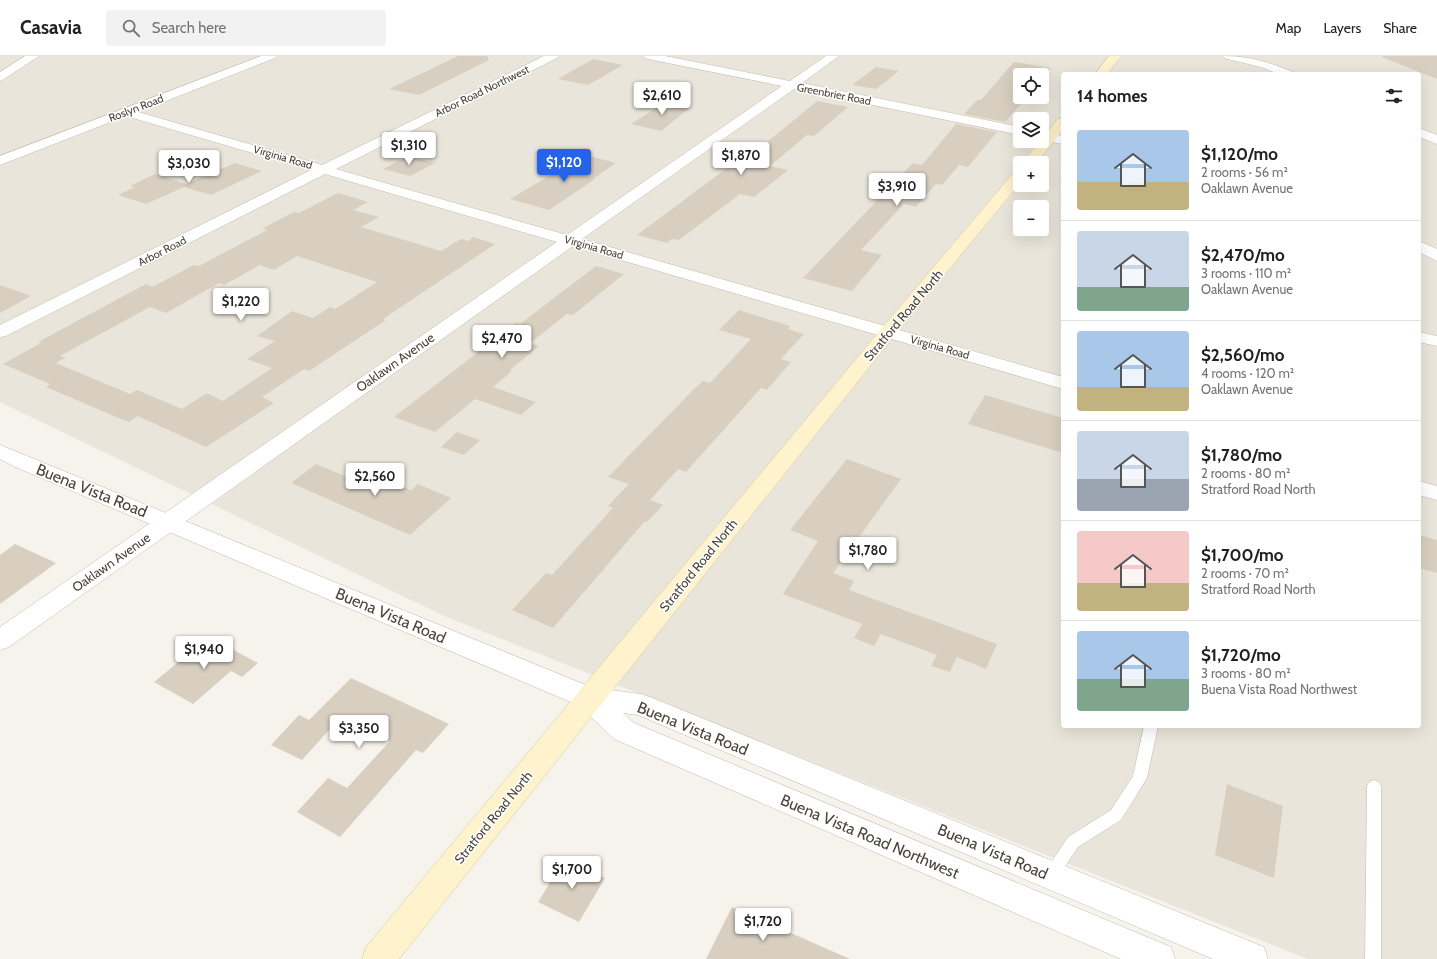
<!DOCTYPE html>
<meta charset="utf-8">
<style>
body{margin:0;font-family:Cabin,sans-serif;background:#f2f2f2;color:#202124;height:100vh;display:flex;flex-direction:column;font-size:15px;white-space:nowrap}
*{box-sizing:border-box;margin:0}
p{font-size:13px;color:#757577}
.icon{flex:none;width:22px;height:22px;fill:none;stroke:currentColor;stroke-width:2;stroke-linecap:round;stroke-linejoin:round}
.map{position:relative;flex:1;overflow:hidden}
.drawer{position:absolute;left:1061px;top:16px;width:360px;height:656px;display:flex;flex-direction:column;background:#fff;border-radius:4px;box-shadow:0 4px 16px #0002}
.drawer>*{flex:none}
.buttons{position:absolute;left:1013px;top:12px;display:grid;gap:8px}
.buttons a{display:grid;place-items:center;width:36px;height:36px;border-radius:4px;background:#fff;box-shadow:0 4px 16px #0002;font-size:20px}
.price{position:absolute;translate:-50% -34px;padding:0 9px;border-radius:4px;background:#fff;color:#222;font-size:13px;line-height:26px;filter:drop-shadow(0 1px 2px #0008)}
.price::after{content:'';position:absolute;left:50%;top:24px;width:12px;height:9px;margin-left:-6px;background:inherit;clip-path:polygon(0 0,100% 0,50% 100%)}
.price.active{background:#2563eb;color:#fff}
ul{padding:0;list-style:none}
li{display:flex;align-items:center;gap:12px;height:100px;padding:0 16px}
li+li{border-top:1px solid #e0e0e0}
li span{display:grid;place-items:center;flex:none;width:112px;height:80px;border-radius:4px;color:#555}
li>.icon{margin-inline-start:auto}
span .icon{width:48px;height:48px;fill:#fffc;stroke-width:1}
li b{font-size:17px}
h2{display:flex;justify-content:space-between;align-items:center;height:48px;padding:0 16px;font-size:17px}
header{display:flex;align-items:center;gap:24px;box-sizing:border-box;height:56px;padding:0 20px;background:#fff;border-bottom:1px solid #e0e0e0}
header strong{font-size:19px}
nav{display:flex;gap:22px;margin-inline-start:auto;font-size:14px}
.search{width:280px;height:36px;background:#f2f2f2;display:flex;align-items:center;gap:10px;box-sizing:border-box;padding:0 14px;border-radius:4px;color:#757577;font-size:15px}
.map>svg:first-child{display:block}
.residential{fill:#eae5da;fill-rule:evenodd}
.building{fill:#d8cfc1;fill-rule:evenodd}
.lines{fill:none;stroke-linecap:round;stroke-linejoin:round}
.service-casing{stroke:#c2bbae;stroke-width:1}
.minor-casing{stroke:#c2bbae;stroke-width:1}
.tertiary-casing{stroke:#c2bbae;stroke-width:1}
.secondary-casing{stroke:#d6c79b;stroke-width:1}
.service{fill:#fff;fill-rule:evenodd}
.minor{fill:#fff;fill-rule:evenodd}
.tertiary{fill:#fff;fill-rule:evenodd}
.secondary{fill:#fff3cd;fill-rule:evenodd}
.labels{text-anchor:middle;stroke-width:3;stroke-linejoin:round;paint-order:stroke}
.far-street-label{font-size:11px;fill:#4b4439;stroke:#fff}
.street-label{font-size:13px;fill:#4b4439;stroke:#fff}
.near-street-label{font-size:16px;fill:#4b4439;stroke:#fff}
</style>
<header>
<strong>Casavia</strong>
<div class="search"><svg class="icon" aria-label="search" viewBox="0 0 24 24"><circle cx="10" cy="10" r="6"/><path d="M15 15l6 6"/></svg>Search here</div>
<nav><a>Map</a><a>Layers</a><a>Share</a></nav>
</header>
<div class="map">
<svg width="1437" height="903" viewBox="0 0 1437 903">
<rect width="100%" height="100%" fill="#f6f3ec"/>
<!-- residential -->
<path class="residential" d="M0,0H1437V903H1308L444,560L0,346ZM1063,18H1419V670H1063ZM1020,19H1042V41H1020ZM1020,63H1042V85H1020ZM1020,107H1042V129H1020ZM1020,151H1042V173H1020Z"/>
<!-- building -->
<path class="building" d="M458,0H487L489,4L419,39L389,33Z
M1382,0H1437V23L1382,1Z
M593,3L623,9L588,29L558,23Z
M1014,6L1051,12L1042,23V19H1020V41H1027L1005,66L964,58L977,44H981Z
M876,11L899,15L876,33L852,29Z
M667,45L692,50L661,75L631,68Z
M817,45L848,51L814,80L807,79L770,110L788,114L754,141L740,138L679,184L672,183L667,187L637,179L739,103H742L763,86L766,87Z
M956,68L997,76L968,111L959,109L942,129L936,128L916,151L904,148L861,194L882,199L852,235L803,222L913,107L922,109Z
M585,99L616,107L593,123H595L549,154L510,143Z
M408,100L435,107L410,120L383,113Z
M235,107L262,115L211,139L184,131L146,148L118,139L135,131L130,130L155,118L186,128Z
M338,137L368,146L353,154L379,161L361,171L441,195L461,183L468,185L473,181L495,188L383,263L386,264L309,315L304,313L262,341L274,347L206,391L138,360L128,366L46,331L50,328L3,308L41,287L38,286L146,228L152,231L194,209L199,210L267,174L263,172L294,156L299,157ZM297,200L377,226L335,253L330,251L313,262L292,255L257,280L275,285L247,303L272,312L223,345L207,337L182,353L137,334L130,338L56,307L65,302L60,300L150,251L166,257L219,227L224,229L260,209L274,214Z
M596,210L624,218L573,259L567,258L530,287L539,290L510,314L512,315L493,331L536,346L521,359L475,343L435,376L394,361L516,267L520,268Z
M0,229L31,240L0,257Z
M739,254L790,270L788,273L804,278L781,303L791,306L767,334L761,332L686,416L678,413L650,444L663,449L647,466L645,465L553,572L512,554L546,517L552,519L613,452L608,450L629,428L608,421L694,333L703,325L710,327L751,283L719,274Z
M985,339L1063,362V397L968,368Z
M457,376L480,384L464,399L441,391Z
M847,403L901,423L833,517L854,525L849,534L997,588L986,613L957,601L950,616L931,610L937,599L881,578L874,590L854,582L862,568L783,538L818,485L790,474Z
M316,408L347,421L358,412L411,434L418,428L451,442L410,479L291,427Z
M1419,479L1437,484V517L1419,512Z
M15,488L56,507L0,548V499Z
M209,581L258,607L242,621L231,615L193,648L154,626Z
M351,622L449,668L423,697L416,694L340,781L297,756L328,722L347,732L390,685L341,661L302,704L271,689L299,659L309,664Z
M1227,728L1283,750L1274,822L1215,799Z
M565,803L605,822L579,866L538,846Z
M732,851L850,903H706Z"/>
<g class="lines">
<!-- service casing -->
<g class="service-casing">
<path id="service" d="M1144,670H1158L1147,722L1121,764L1078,791L1056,824L1051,826L1046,824L1043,819L1046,814L1068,781L1111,754L1133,720Z
M1374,724L1379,726L1381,730V903H1365L1367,730L1369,726Z"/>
</g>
<!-- minor casing -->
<g class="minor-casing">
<path id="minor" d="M25,0H39L4,23L0,25V16Z
M261,0H277L275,2L138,56L322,109L544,0H559L557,2L336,113L567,179L782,30L648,3L642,0H665L790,25L826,0H839L802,27L1020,71V79L794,33L582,183L1063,321V333L573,190L9,591L0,594V571L557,186L325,118L6,280L0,281V269L311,114L126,60L0,109V100Z
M1222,0C1249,0 1269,6 1293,16L1295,18H1278L1264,12L1224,2Z
M1419,72L1437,79V88L1419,81Z
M1042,76L1063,80V88L1042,84Z
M1419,185L1437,193V205L1419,196Z
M1419,276L1437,280V290L1419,286Z
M1419,425L1437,430V444L1419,439Z
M589,631L641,638L650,641L1264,891L1268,903H1213L638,659L623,657L634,667L1171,891L1175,903H1121L614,683L580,650L576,642L580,634Z"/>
</g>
<!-- tertiary casing -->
<g class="tertiary-casing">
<path id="tertiary" d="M0,389L598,634L602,642L598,650L589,653L580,650L13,410L0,403Z"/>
</g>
<!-- secondary casing -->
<g class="secondary-casing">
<path id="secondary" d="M1109,0H1121L1107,18H1095Z
M1063,62V74L1036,107H1022L1040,85H1042V83L1058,63Z
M1020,114V127L894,280L399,903H362L366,891L882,272L1015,115Z"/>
</g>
<!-- service -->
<use href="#service" class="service"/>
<!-- minor -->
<use href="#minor" class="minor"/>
<!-- tertiary -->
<use href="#tertiary" class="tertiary"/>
<!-- secondary -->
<use href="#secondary" class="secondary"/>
</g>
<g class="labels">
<!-- far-street labels -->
<g class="far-street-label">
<text transform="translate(482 35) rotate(-26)" y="4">Arbor Road Northwest</text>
<text transform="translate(834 38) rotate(11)" y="4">Greenbrier Road</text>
<text transform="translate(136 52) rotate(-21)" y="4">Roslyn Road</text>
<text transform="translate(283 101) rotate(16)" y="4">Virginia Road</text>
<text transform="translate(594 191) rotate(16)" y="4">Virginia Road</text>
<text transform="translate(162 195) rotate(-27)" y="4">Arbor Road</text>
<text transform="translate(940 291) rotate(16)" y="4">Virginia Road</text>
</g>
<!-- street labels -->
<g class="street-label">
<text transform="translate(903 259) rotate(-50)" y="5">Stratford Road North</text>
<text transform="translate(395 306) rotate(-35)" y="5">Oaklawn Avenue</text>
<text transform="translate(111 506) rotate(-35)" y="5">Oaklawn Avenue</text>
<text transform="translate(698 509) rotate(-51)" y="5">Stratford Road North</text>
<text transform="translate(493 761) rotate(-51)" y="5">Stratford Road North</text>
</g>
<!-- near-street labels -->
<g class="near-street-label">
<text transform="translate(92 434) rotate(22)" y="6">Buena Vista Road</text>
<text transform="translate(391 559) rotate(23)" y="6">Buena Vista Road</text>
<text transform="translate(693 672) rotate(22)" y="6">Buena Vista Road</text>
<text transform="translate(870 780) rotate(23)" y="6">Buena Vista Road Northwest</text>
<text transform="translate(993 795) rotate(23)" y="6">Buena Vista Road</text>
</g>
</g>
</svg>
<div class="buttons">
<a><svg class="icon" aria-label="locate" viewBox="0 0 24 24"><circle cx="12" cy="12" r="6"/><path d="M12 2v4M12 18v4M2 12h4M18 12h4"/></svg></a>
<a><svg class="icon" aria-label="layers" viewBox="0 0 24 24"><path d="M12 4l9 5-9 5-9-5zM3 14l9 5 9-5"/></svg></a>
<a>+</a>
<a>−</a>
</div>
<b class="price" style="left:662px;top:60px">$2,610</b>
<b class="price" style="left:409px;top:110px">$1,310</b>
<b class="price" style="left:741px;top:120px">$1,870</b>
<b class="price active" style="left:564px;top:127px">$1,120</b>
<b class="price" style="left:189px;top:128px">$3,030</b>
<b class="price" style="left:897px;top:151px">$3,910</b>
<b class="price" style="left:241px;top:266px">$1,220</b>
<b class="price" style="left:502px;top:303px">$2,470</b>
<b class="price" style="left:375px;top:441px">$2,560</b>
<b class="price" style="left:868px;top:515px">$1,780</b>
<b class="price" style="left:204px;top:614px">$1,940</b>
<b class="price" style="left:359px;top:693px">$3,350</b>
<b class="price" style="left:572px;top:834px">$1,700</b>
<b class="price" style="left:763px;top:886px">$1,720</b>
<section class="drawer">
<h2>14 homes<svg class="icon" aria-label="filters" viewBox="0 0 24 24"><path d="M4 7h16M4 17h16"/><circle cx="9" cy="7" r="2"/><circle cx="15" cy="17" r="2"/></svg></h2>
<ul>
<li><span style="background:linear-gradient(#a9c7e8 65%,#c2b280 0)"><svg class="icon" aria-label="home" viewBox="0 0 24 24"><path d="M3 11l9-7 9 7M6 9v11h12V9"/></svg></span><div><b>$1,120/mo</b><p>2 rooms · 56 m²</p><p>Oaklawn Avenue</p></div></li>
<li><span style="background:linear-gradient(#c9d6e8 70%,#7fa58c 0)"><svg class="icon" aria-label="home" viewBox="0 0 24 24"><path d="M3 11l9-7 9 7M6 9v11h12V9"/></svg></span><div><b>$2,470/mo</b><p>3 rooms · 110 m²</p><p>Oaklawn Avenue</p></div></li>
<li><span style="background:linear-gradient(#a9c7e8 70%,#c2b280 0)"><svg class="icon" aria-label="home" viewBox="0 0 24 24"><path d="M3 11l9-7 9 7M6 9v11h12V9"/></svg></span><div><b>$2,560/mo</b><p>4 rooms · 120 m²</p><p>Oaklawn Avenue</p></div></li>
<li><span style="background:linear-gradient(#c9d6e8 60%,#9aa5b1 0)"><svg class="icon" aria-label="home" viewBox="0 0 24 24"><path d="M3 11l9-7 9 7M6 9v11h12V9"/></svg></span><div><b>$1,780/mo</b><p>2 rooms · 80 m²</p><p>Stratford Road North</p></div></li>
<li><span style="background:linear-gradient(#f6c9c9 65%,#c2b280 0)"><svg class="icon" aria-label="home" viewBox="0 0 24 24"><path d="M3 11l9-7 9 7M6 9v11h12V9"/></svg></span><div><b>$1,700/mo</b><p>2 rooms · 70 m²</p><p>Stratford Road North</p></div></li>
<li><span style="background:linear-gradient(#a9c7e8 60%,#7fa58c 0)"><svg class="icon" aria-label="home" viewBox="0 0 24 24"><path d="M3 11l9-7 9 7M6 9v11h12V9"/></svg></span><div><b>$1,720/mo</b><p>3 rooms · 80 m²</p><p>Buena Vista Road Northwest</p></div></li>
</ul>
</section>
</div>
